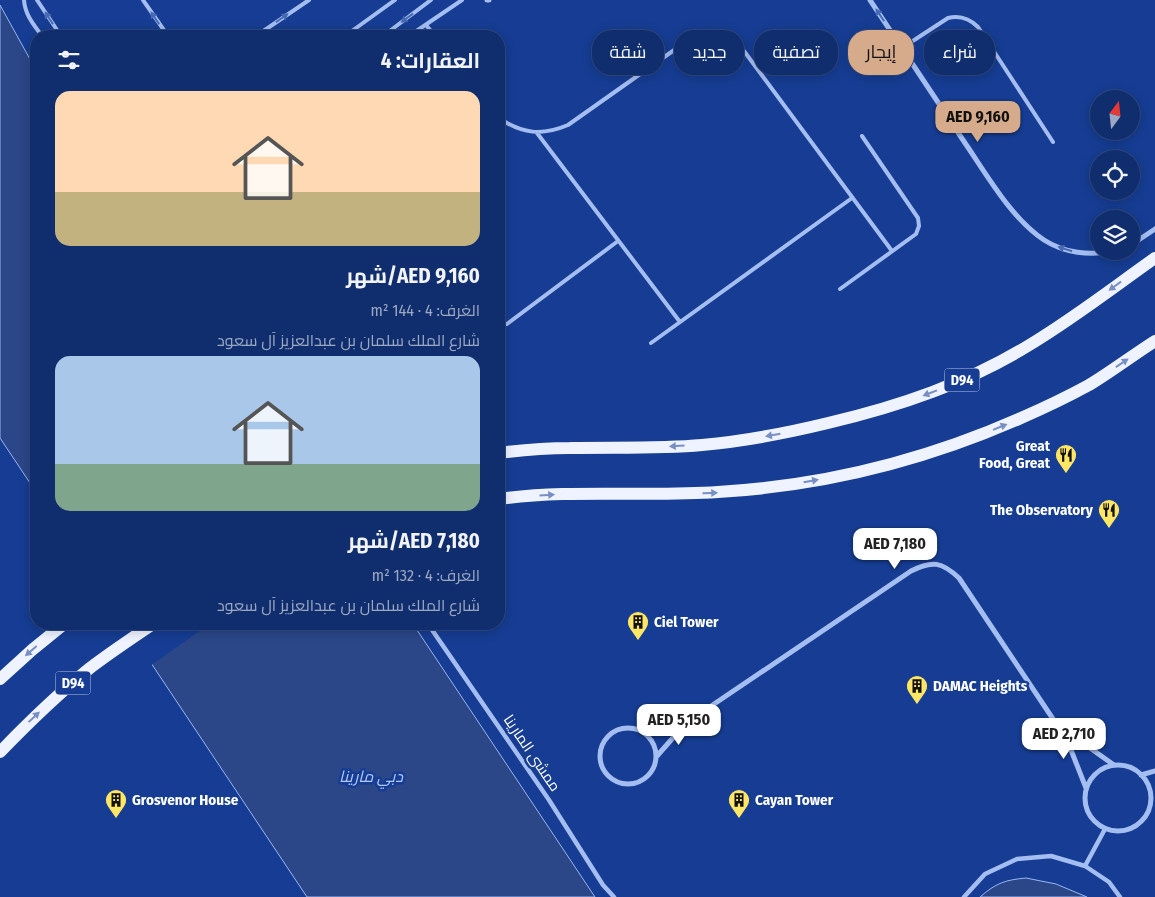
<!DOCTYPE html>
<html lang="ar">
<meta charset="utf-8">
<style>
body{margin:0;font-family:"Fira Sans Condensed",Cairo,sans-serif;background:#1e3a76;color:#f1f3f6;direction:rtl;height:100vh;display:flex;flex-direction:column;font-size:19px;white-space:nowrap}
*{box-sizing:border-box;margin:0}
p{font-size:16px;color:#9ca8c2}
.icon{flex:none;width:28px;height:28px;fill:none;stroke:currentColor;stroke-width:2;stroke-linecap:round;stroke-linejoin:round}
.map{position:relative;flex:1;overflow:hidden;direction:ltr}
.details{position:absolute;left:30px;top:30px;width:475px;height:600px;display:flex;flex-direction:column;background:#102e6e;border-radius:20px;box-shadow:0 2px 12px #0003,0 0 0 1px #304a81;direction:rtl}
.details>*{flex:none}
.banner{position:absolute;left:520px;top:30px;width:475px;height:45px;direction:rtl;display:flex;gap:10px}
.needle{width:32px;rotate:15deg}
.tools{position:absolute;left:1090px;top:90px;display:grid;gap:10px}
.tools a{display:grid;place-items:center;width:50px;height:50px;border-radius:50%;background:#102e6e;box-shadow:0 2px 12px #0003,0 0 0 1px #304a81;font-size:25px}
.price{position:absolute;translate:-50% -42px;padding:0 11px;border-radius:10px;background:#fff;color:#222;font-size:16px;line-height:32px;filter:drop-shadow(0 1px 2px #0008)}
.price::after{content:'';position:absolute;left:50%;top:30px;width:15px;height:11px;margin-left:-8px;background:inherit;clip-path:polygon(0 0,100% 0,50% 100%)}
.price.on{background:#d6ab8b;color:#111}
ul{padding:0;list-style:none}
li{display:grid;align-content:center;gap:10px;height:265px;padding:0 25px}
li span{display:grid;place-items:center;height:155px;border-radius:15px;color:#555}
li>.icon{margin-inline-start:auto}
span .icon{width:90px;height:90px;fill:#fffc;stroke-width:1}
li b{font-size:21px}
h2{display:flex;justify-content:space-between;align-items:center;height:60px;padding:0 25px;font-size:21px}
.chip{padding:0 18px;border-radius:20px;background:#102e6e;box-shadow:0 2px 12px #0003,0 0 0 1px #304a81;font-size:18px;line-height:45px}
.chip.on{background:#d6ab8b;color:#111}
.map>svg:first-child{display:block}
.water{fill:#2b4788;stroke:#97b6f4}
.pier{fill:#163d93}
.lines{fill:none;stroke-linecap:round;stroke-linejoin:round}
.service{stroke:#a5bef1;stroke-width:4}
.pedestrian{stroke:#a5bef1;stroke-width:4.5}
.minor{stroke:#a5bef1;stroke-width:5}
.primary{stroke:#eff3ff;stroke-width:12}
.oneway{fill:#486ab4}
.oneway2{fill:#788fc4}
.labels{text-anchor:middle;stroke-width:5;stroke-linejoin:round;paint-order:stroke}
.shield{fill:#163d93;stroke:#b9c5df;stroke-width:1}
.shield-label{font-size:14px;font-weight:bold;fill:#fff}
.poi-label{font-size:15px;font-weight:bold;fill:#fff;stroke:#163d93;text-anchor:start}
.street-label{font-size:15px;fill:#fff;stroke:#163d93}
.water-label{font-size:16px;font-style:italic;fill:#b1c8f8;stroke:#163d93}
</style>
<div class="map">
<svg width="1155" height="897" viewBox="0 0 1155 897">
<rect width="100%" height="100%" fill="#163d93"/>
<!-- water -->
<path class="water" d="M0,5L36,70V492L0,438Z
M125,624H413L595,897H307Z
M1026,878L1056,884L1087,897H980C996,883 1005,880 1026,878Z"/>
<!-- pier -->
<path class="pier" d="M122,624H213L207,626L150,666Z"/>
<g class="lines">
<!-- service -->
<path class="service" d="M24,0C25,15 34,25 42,36
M37,0L61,36
M143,0L168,36
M426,25L435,36
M256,36L309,0
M345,36L395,0
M383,36L431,0
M409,36L462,0
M902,48L948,18C960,15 969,18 978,27L1053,142
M499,118C522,134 542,136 568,125L694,36C717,30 729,34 744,51L892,251
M537,133L680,322
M840,289L916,234L919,226L918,218L862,136
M507,324L618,241
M651,343L852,198"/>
<!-- pedestrian -->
<path class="pedestrian" d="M428,624L549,800L603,885L614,897
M1085,866L1105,829
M964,897L985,874L1017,859L1051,856L1085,866L1109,882L1120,897"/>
<!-- minor -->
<path class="minor" d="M487,0H489
M870,0C902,48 933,95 965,143C987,175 1011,218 1044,240C1064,253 1090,256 1113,251
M1131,245L1155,229
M1059,726L1114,765
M600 756a28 28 0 1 1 56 0a28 28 0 1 1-56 0Z
M643,732L686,723
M657,756L686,723L911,571C932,560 942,562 959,578L1057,725L1071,750L1086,788
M1085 798a33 33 0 1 1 66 0a33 33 0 1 1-66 0Z
M1141,775L1155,771"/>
<!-- primary -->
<path class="primary" d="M499,453C522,450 546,448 570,448C614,447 658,449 702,445C745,441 787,433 828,423C900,406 968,383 1031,344C1074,318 1114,287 1155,258
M499,499C572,489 645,497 718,492C822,486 926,460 1021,418C1044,408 1067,397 1089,385C1112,371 1133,355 1155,341
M0,679L32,650L64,624
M0,752C29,722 58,694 90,668C111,652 132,638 153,624"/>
</g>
<!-- one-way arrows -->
<defs><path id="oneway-solid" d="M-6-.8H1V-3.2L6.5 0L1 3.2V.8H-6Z" transform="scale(1.25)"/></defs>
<g class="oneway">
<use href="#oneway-solid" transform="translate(880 15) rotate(-124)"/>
<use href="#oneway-solid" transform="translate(49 18) rotate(-123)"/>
<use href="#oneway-solid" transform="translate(155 18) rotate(-124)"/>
<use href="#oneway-solid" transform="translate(282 18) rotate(-35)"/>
<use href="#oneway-solid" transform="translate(407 18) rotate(144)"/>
<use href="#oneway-solid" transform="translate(1065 249) rotate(-162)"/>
</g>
<g class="oneway2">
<use href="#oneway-solid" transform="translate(1115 286) rotate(144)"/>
<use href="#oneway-solid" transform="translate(1122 363) rotate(-34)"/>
<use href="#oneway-solid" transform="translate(930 393) rotate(159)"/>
<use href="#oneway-solid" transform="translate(1000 427) rotate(-22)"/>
<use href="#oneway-solid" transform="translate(773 435) rotate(170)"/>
<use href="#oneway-solid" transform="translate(677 446) rotate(177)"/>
<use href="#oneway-solid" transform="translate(811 481) rotate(-10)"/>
<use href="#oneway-solid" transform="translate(710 493) rotate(-1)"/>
<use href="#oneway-solid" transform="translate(547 495) rotate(-4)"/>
<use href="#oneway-solid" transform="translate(31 651) rotate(139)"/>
<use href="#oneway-solid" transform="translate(34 717) rotate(-43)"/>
</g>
<!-- icons -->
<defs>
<g id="restaurant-pin" transform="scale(1.125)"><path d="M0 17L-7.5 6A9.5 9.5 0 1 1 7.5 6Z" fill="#ffe665" stroke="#163d93"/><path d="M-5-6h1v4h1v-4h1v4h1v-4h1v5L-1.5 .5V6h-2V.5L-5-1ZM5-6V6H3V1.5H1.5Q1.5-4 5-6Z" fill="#111"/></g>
<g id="building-pin" transform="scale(1.125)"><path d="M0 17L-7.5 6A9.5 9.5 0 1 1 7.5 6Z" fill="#ffe665" stroke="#163d93"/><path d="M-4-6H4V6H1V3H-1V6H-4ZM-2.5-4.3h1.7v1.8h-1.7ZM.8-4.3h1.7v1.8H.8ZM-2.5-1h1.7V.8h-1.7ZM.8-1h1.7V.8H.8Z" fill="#111"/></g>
</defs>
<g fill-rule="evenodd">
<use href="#restaurant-pin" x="1066" y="455"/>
<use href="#restaurant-pin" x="1109" y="510"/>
<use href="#building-pin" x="638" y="622"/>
<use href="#building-pin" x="917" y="686"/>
<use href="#building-pin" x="116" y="800"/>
<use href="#building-pin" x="739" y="800"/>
</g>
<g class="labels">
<!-- shield labels -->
<g class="shield">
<rect x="944.5" y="368.5" width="35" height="23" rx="4"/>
<rect x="55.5" y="671.5" width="35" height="23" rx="4"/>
</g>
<g class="shield-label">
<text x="962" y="385">D94</text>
<text x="73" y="688">D94</text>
</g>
<!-- poi labels -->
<g class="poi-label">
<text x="1050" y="451" text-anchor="end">Great<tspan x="1050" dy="17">Food, Great</tspan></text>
<text x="1093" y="515" text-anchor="end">The Observatory</text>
<text x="654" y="627">Ciel Tower</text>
<text x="933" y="691">DAMAC Heights</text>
<text x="132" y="805">Grosvenor House</text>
<text x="755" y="805">Cayan Tower</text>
</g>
<!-- street labels -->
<g class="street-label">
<text transform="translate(532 753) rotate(56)" y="5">ممشى المارينا</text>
</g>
<!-- water labels -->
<g class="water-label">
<text x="371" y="782">دبي مارينا</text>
</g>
</g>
</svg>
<div class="tools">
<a><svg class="needle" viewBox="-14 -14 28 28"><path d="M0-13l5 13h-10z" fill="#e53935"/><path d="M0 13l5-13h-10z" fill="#9ca8c2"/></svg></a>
<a><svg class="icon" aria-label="locate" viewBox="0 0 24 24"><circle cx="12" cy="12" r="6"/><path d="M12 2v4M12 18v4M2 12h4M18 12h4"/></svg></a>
<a><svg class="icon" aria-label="layers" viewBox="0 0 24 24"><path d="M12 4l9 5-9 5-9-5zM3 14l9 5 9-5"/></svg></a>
</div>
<b class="price on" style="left:978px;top:143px">AED 9,160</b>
<b class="price" style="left:895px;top:570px">AED 7,180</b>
<b class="price" style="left:679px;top:746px">AED 5,150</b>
<b class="price" style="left:1064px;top:760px">AED 2,710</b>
<div class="banner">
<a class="chip">شراء</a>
<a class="chip on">إيجار</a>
<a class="chip">تصفية</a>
<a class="chip">جديد</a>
<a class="chip">شقة</a>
</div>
<section class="details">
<h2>العقارات: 4<svg class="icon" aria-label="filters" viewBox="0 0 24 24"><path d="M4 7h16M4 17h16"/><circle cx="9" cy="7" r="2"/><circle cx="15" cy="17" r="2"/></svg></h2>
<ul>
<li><span style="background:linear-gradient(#ffd9b3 65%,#c2b280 0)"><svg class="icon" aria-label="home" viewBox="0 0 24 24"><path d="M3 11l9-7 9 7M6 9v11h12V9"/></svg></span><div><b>AED 9,160/شهر</b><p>الغرف: 4 · 144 m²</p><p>شارع الملك سلمان بن عبدالعزيز آل سعود</p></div></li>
<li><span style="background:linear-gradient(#a9c7e8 70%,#7fa58c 0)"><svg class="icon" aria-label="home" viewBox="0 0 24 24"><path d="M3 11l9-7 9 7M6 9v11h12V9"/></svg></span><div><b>AED 7,180/شهر</b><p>الغرف: 4 · 132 m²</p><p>شارع الملك سلمان بن عبدالعزيز آل سعود</p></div></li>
</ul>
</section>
</div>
